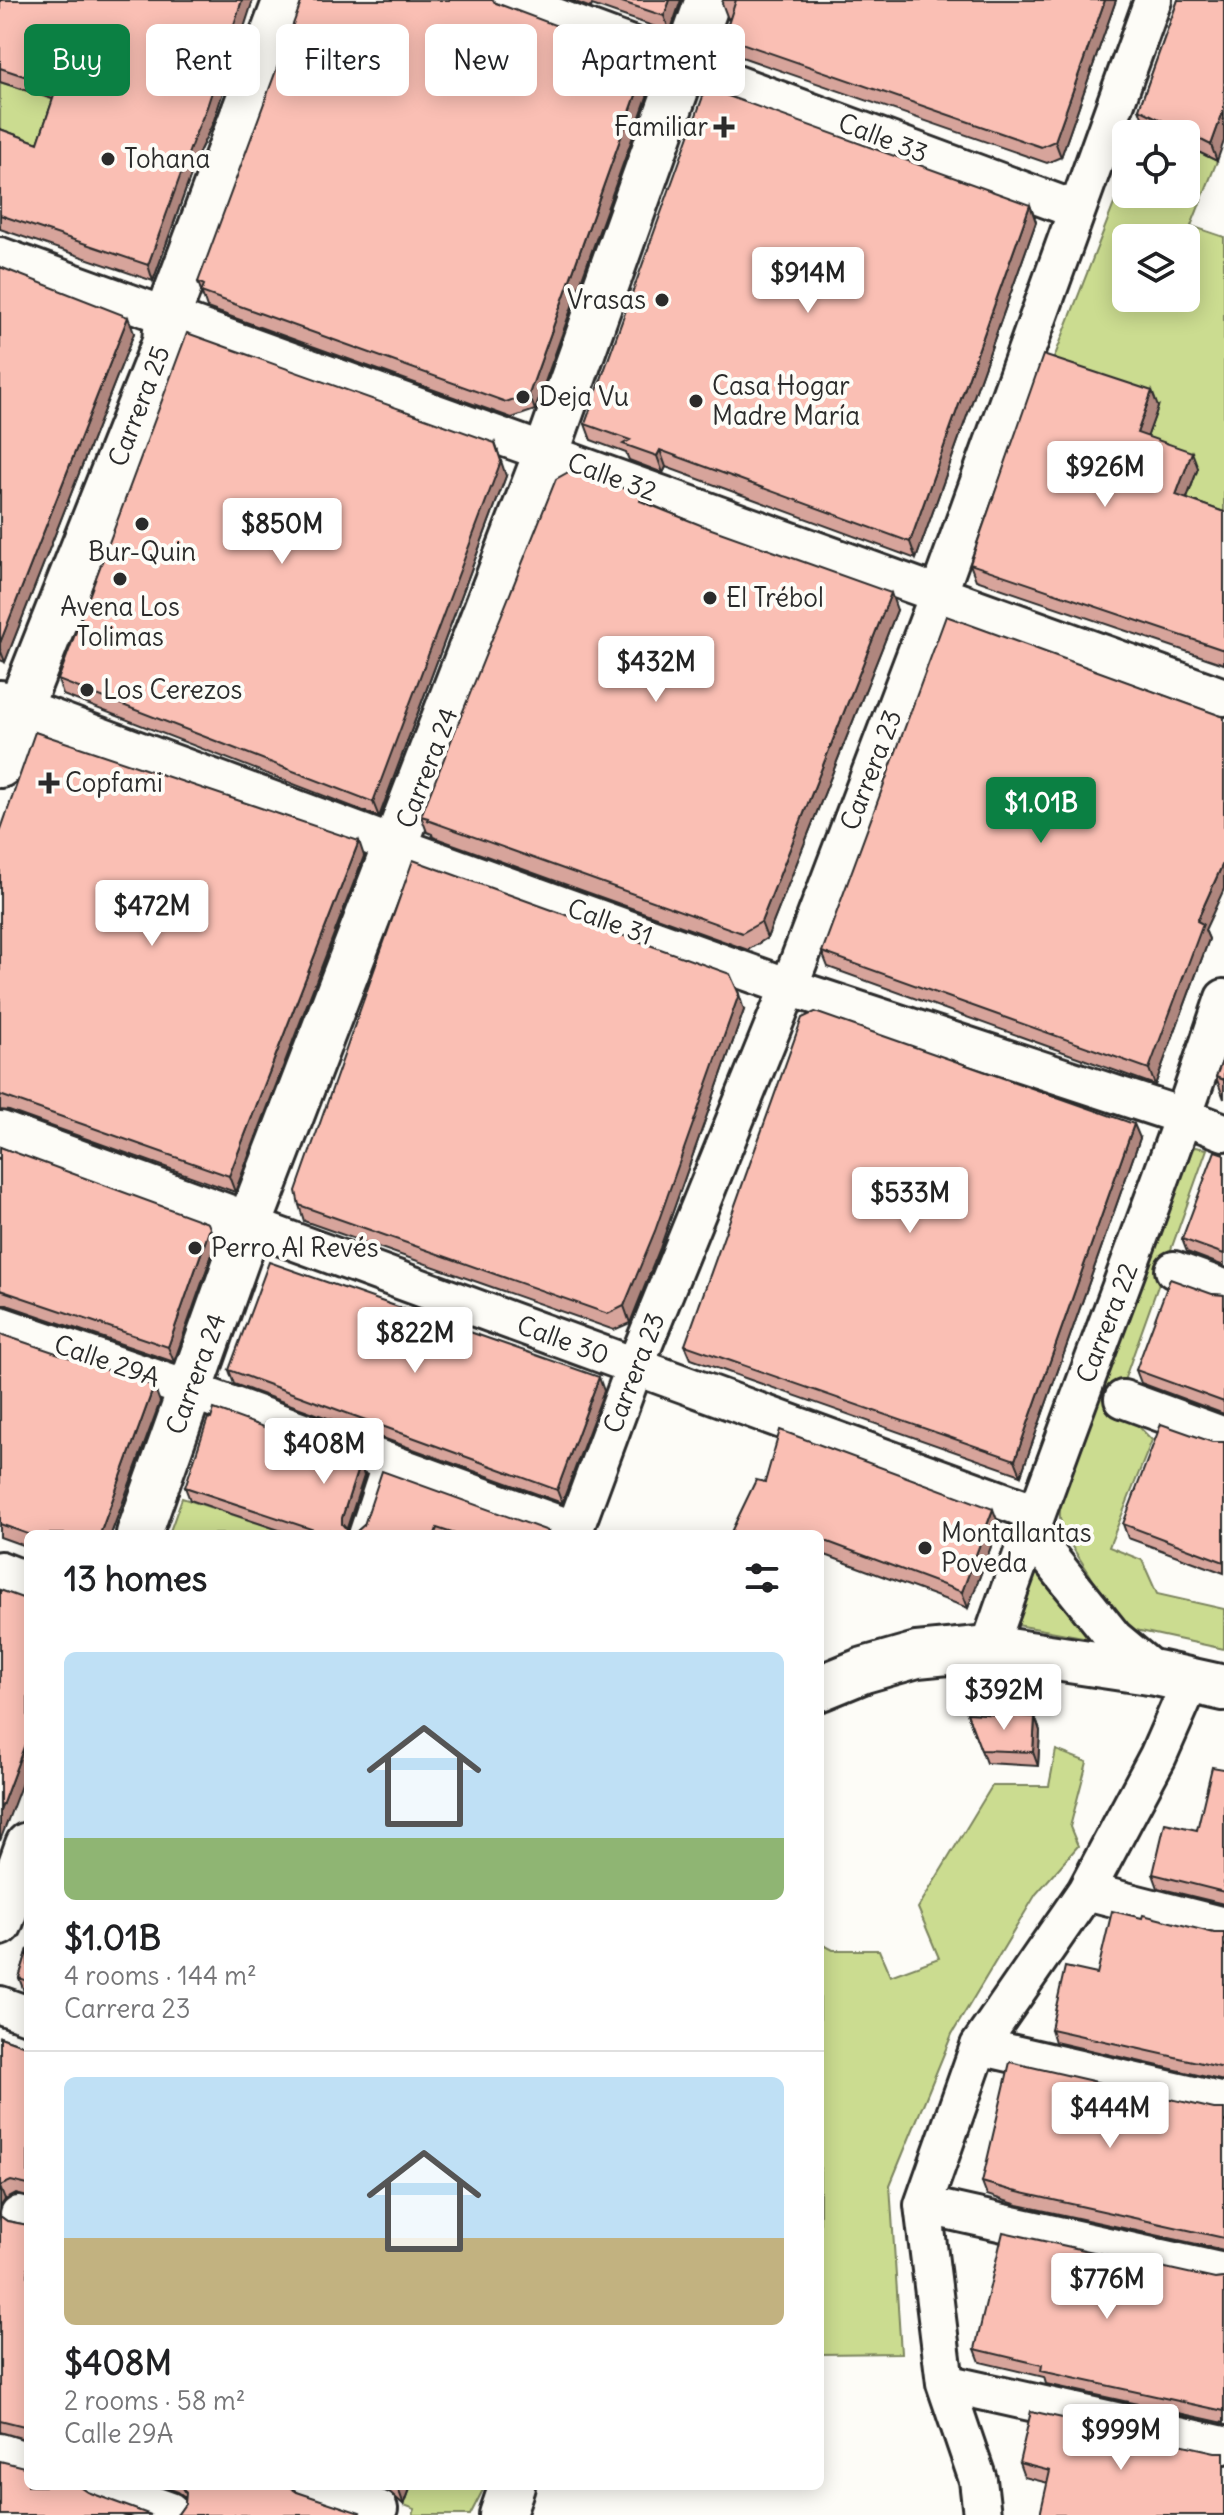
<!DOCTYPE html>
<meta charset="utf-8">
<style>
body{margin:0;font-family:Delius,sans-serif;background:#f2f2f2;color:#202124;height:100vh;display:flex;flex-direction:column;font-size:30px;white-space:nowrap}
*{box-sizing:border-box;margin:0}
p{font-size:26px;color:#757577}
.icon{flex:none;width:44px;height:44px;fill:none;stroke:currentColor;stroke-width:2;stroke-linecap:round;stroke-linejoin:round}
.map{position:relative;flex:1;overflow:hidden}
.side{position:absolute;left:24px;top:1530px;width:800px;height:960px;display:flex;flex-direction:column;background:#fff;border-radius:12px;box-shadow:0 4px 20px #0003}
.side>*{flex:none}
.banner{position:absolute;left:24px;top:24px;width:800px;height:72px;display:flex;gap:16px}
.fabs{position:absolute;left:1112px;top:120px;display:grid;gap:16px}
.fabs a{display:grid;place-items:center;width:88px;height:88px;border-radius:12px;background:#fff;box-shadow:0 4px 20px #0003;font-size:40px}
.price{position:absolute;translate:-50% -68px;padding:0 18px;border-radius:8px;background:#fff;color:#222;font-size:26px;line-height:52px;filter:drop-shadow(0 2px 4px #0008)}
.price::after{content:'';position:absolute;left:50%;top:48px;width:24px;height:18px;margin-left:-12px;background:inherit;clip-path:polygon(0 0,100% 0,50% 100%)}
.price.active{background:#0b8043;color:#fff}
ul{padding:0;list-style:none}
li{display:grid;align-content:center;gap:16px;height:424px;padding:0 40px}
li+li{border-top:2px solid #e0e0e0}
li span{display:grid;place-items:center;height:248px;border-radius:12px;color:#555}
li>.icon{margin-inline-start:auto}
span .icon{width:144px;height:144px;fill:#fffc;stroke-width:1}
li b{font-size:34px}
h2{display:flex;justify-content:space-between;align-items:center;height:96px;padding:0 40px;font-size:34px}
.tag{padding:0 28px;border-radius:12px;background:#fff;box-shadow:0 4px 20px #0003;font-size:28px;line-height:72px}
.tag.active{background:#0b8043;color:#fff}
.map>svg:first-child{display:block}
.green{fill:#cbdc90;stroke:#7b845e;stroke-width:2;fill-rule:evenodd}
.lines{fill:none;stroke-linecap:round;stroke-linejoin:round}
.service-casing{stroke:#2b2b2b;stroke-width:24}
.minor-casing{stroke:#2b2b2b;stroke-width:42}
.tertiary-casing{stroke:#2b2b2b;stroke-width:50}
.secondary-casing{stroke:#2b2b2b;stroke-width:50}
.trunk-casing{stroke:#2b2b2b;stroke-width:50}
.service{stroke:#fdfcf7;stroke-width:18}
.minor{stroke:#fdfcf7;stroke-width:36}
.tertiary{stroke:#fdfcf7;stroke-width:44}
.secondary{stroke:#fdfcf7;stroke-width:44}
.trunk{stroke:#fdfcf7;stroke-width:44}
.wall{fill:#d7a49b;stroke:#2b2b2b;stroke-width:2}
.shaded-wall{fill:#af867e;stroke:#2b2b2b;stroke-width:2}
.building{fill:#fabfb4;stroke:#2b2b2b;stroke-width:2}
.poi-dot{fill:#2b2b2b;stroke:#fdfcf7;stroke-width:3}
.labels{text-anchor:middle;stroke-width:8;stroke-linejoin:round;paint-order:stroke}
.poi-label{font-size:26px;fill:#2b2b2b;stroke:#fdfcf7;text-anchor:start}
.street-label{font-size:26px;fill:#2b2b2b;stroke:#fdfcf7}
</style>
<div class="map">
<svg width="1224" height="2515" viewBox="0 0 1224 2515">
<rect width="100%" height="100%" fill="#fdfcf7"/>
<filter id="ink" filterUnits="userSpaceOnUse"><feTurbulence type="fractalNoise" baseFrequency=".0125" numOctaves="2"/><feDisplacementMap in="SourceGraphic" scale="16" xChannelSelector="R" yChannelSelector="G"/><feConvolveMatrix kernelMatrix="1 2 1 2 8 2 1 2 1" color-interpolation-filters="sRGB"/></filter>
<g filter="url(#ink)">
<!-- green -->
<path class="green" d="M0,82L63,103L44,159L0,143Z
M1186,146L1217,161L1191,226L1224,237V526L1182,511L1143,449L1049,371L1126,173V194H1186ZM1126,238H1186V298H1126Z
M1195,1147L1207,1149L1116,1403L1152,1440L1109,1547L1142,1560L1157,1594L1224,1609V1649L1122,1627C1109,1610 1100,1592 1089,1573C1063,1532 1047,1520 1073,1471L1191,1149Z
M182,1498L291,1534H169Z
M1038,1563L1105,1641L1017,1625Z
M1056,1750L1087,1762L1070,1827L1078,1846L1036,1894L952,2034L890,2185L901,2353L820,2354V1943L833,1950H879L890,1976L939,1958L918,1908L992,1786H1049Z
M410,2486H485L470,2515H413L415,2509L404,2505Z"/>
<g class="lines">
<!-- service casing -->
<g class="service-casing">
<path id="service" d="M358,1534L382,1461"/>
</g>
<!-- minor casing -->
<g class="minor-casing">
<path id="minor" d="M510,0L1076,210
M0,256L1224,697
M0,699L397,846L789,987L1185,1117L1224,1132
M249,1225L1036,1513
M1174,1270L1224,1288
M0,1325L190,1390L575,1530
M1123,1399L1224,1436
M1029,1532L1114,1638L1156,1673
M573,1534L635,1366L789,987L938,595L1153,0
M0,1570L28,1581
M989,1648C1064,1430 1151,1217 1224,998
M1086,1891L1224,1926
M0,2005L28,2015
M979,2046L1224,2102
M923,2205L1224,2272
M19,2215L28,2218
M945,2383L1224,2445
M0,2452L28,2461
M100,2486L170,2511
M309,2486L379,2509
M982,2515L978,2480L945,2383L923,2205L979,2046L1086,1891L1158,1756L1191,1681"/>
</g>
<!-- tertiary casing -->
<g class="tertiary-casing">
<path id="tertiary" d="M139,1534L249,1225
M0,1923L28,1845"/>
</g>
<!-- secondary casing -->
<g class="secondary-casing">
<path id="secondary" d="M0,765L20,707L165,342L167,318L286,0
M0,1134L249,1225L546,454L708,0"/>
</g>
<!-- trunk casing -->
<g class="trunk-casing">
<path id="trunk" d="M820,1688L864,1670L917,1655L989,1648L1156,1673L1224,1688
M502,2515L512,2486"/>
</g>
<!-- service -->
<use href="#service" class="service"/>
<!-- minor -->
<use href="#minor" class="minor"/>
<!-- tertiary -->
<use href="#tertiary" class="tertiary"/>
<!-- secondary -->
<use href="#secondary" class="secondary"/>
<!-- trunk -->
<use href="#trunk" class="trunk"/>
</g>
<!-- wall -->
<path class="wall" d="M0,0L213,123L200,150L153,281L0,229V129L38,143L53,99L0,82Z
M570,0H681L670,32L592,5L591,8Z
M723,0H1116L1061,157L1047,163L730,53L724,37L730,18L728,19L722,3Z
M1178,0L1217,161L1186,146V134H1163L1145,125L1139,109Z
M496,3L575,41L646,67L652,83L535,410L512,418L207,308L198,282Z
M1030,205L1036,222L916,559L666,467L663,473L629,460L626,453L591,440L585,424Z
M0,267L134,333L5,662L0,660Z
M1158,407L1147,437L1198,468L1187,499L1224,512V664L976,580L970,564Z
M506,476L379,817L63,695L58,680Z
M642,495L645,502L897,610L767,938L748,950L433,837L432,834L427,832L421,816Z
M0,832L364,856L235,1192L9,1111L0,1110Z
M1205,930L1209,939L1155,1085L828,967L822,952Z
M744,1010L660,1248L630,1323L614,1330L304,1221L299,1205Z
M1224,1056V1099L1216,1077Z
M1140,1138L1021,1475L691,1359L685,1345Z
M0,1147L216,1243L174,1362L7,1305H0Z
M1224,1154V1266L1187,1252L1182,1239Z
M1212,1294L1224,1295V1414L1141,1383L1136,1370Z
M0,1334L160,1402L111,1534H28V1547L0,1537Z
M229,1370L604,1391L562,1503L234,1384Z
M1212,1442H1224V1573L1128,1538L1123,1524Z
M364,1476L347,1530L349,1532H356L364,1525L548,1531L549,1534H291L190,1500L185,1487Z
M999,1525L968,1608L820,1553V1534H730Z
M967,1713L1035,1717L1040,1731L1038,1766L986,1763Z
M1224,1769V1904L1158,1888L1153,1874L1197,1830Z
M1142,1918L1214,1933H1224V2081L1055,2042L1051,2029L1097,1974Z
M28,1949V1993L24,1991L19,1978Z
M0,2037L28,2047V2197L16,2194L5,2200L0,2207Z
M1214,2109H1224V2250L1018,2205L987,2195L982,2182Z
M0,2216L7,2221L28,2225V2440L0,2432Z
M1224,2278V2423L1046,2384L1044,2377L980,2362L975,2349L1215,2279Z
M1215,2452L1048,2483L1024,2477L1019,2463Z
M162,2486H289L297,2492L178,2514L185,2504V2497L178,2492Z
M376,2486H411L404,2505L386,2489Z"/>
<!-- shaded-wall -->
<path class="shaded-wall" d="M242,0H253L213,123L200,150L153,281L148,265Z
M670,0H681L670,32L664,16Z
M1105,0H1116L1061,157L1055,141Z
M646,67L652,83L535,410L529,394Z
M1224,109V141L1217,161L1211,145Z
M1030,205L1036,222L916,559L910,542Z
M128,317L134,333L5,662L0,649V643Z
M1152,391L1158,407L1143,449L1137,433Z
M495,443L506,476L379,817L373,802Z
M660,450L666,467L663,473L657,456Z
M1192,452L1198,468L1182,511L1176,495Z
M891,593L897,610L767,938L761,922Z
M359,841L364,856L235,1192L229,1176Z
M1224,861V889L1205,930L1209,939L1155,1085L1149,1069L1197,921Z
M739,994L744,1010L660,1248L630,1323L624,1306Z
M1134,1124L1140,1138L1021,1475L1015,1460Z
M210,1228L216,1243L174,1362L168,1347Z
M599,1377L604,1391L562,1503L557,1490Z
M154,1386L160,1402L111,1534H100Z
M360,1462L364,1476L346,1531L342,1524V1518Z
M993,1509L999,1525L968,1608L962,1592Z
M1035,1717L1040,1731L1038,1766L1033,1752Z
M28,1736V1767L0,1841V1811Z
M0,2187L5,2200L0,2207Z
M401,2486H411L404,2505L399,2491Z"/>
<!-- building -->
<path class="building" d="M0,0H242L207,107L195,135L148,265L0,215V129L38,143L57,87L0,68Z
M302,0H492L496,3L571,31L569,39L646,67L529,394L506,402L201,292L204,285L198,282Z
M616,0H670L664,16Z
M736,0H1105L1055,141L1041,147L724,37Z
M1178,0H1224V109L1211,145L1139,109Z
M706,88L1030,205L910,542L660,450L657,456L623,444L630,440L585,424Z
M0,267L128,317L0,643Z
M187,333L495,443L501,461L373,802L58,680Z
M1043,355L1152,391L1137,433L1192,452L1176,495L1224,512V650L970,564Z
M572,470L642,495L640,501L703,526L891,593L761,922L742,933L427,820L428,818L421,816L556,479Z
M946,616L1224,717V861L1197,921L1203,924L1149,1069L822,952Z
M35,732L359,841L229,1176L0,1095V832Z
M413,860L730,974L739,994L655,1231L624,1306L608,1314L299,1205L296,1191Z
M815,1012L1134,1124L1015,1460L685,1345L802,1018Z
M1224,1056V1080L1216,1077Z
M0,1147L208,1223L210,1228L168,1347L0,1290Z
M1215,1151L1224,1154V1254L1182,1239Z
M269,1262L599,1377L557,1490L229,1370Z
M1170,1279L1212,1294L1224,1295V1402L1136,1370Z
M0,1334L154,1386L100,1534H28L0,1524Z
M214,1409L360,1462L342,1518V1524L349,1532H356L364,1525L382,1471L548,1531L546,1534H455L437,1528L435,1534H344L330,1530L329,1534H326L185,1487L208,1418L211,1419Z
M1161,1424L1212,1442H1224V1562L1123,1524Z
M780,1430L993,1509L962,1592L820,1539V1534H807L802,1532L801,1534H730L756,1480L765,1482Z
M0,1590L28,1600V1736L0,1811Z
M967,1713L1035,1717L1033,1752L981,1750Z
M1212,1767L1224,1769V1892L1153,1874L1165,1823L1197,1830Z
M1112,1911L1142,1918L1143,1915L1214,1933H1224V2068L1051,2029L1065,1967L1097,1974Z
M28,1949V1981L19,1978Z
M0,2037L28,2047V2185L11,2181L0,2186Z
M1010,2062L1214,2109H1224V2238L1013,2191L982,2182Z
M0,2216L7,2221L28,2225V2427L0,2420Z
M1003,2232L1215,2279L1224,2278V2411L1041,2371L1042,2365L975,2349Z
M1031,2411L1215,2452H1224V2515H1040L1050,2471L1019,2463Z
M0,2461L28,2468V2486H79L88,2492L151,2515H0Z
M182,2486H288L297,2492L360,2513L359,2515H176L178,2514L185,2504L186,2493Z
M393,2486H401L399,2491Z"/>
</g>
<!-- markers -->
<g class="poi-dot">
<path d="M720 115h8v8h8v8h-8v8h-8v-8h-8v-8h8z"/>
<circle cx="108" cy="159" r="8"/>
<circle cx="662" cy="300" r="8"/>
<circle cx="523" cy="397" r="8"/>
<circle cx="696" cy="401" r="8"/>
<circle cx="142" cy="524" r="8"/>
<circle cx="120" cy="579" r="8"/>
<circle cx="710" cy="598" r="8"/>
<circle cx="87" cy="690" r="8"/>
<path d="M45 771h8v8h8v8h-8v8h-8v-8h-8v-8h8z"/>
<circle cx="195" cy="1248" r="8"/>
<circle cx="925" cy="1548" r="8"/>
</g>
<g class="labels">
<!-- poi labels -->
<g class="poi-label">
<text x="708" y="136" text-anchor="end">Familiar</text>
<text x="124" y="168">Tohana</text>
<text x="646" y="309" text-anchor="end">Vrasas</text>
<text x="712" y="395">Casa Hogar<tspan x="712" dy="30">Madre María</tspan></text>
<text x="539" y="406">Deja Vu</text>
<text x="142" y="561" text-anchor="middle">Bur-Quin</text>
<text x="726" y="607">El Trébol</text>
<text x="120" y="616" text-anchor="middle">Avena Los<tspan x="120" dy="30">Tolimas</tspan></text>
<text x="103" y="699">Los Cerezos</text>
<text x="65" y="792">Copfami</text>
<text x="211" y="1257">Perro Al Revés</text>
<text x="941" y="1542">Montallantas<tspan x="941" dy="30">Poveda</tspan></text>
</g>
<!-- street labels -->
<g class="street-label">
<text transform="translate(883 138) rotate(21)" y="9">Calle 33</text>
<text transform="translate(139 406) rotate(-69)" y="9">Carrera 25</text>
<text transform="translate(612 477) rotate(20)" y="9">Calle 32</text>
<text transform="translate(427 768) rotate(-69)" y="9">Carrera 24</text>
<text transform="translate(871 770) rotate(-69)" y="9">Carrera 23</text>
<text transform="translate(610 922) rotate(20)" y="9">Calle 31</text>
<text transform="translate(1107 1323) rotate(-69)" y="9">Carrera 22</text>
<text transform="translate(563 1340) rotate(20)" y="9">Calle 30</text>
<text transform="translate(107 1361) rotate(19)" y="9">Calle 29A</text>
<text transform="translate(634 1373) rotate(-69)" y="9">Carrera 23</text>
<text transform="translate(196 1374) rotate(-70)" y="9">Carrera 24</text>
</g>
</g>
</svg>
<div class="fabs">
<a><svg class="icon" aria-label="locate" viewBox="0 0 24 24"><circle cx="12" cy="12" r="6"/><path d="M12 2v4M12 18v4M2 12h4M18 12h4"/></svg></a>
<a><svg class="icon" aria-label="layers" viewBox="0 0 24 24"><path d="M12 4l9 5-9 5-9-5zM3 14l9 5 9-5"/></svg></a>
</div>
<b class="price" style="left:808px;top:315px">$914M</b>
<b class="price" style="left:1105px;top:509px">$926M</b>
<b class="price" style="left:282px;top:566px">$850M</b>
<b class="price" style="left:656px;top:704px">$432M</b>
<b class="price active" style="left:1041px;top:845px">$1.01B</b>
<b class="price" style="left:152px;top:948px">$472M</b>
<b class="price" style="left:910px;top:1235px">$533M</b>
<b class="price" style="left:415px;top:1375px">$822M</b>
<b class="price" style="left:324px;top:1486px">$408M</b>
<b class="price" style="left:1004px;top:1732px">$392M</b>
<b class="price" style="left:1110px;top:2150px">$444M</b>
<b class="price" style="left:1107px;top:2321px">$776M</b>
<b class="price" style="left:1121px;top:2472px">$999M</b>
<div class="banner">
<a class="tag active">Buy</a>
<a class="tag">Rent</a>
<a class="tag">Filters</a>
<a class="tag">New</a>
<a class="tag">Apartment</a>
</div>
<section class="side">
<h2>13 homes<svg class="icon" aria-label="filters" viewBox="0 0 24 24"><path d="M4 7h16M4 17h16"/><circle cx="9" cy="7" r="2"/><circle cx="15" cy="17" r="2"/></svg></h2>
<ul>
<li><span style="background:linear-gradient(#bfe0f5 75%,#8fb573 0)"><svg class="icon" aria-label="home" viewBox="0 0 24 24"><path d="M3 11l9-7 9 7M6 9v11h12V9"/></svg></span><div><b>$1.01B</b><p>4 rooms · 144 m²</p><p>Carrera 23</p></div></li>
<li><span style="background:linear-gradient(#bfe0f5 65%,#c2b280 0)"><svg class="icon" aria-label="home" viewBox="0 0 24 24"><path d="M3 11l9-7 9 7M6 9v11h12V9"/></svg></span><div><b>$408M</b><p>2 rooms · 58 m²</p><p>Calle 29A</p></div></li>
</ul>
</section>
</div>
